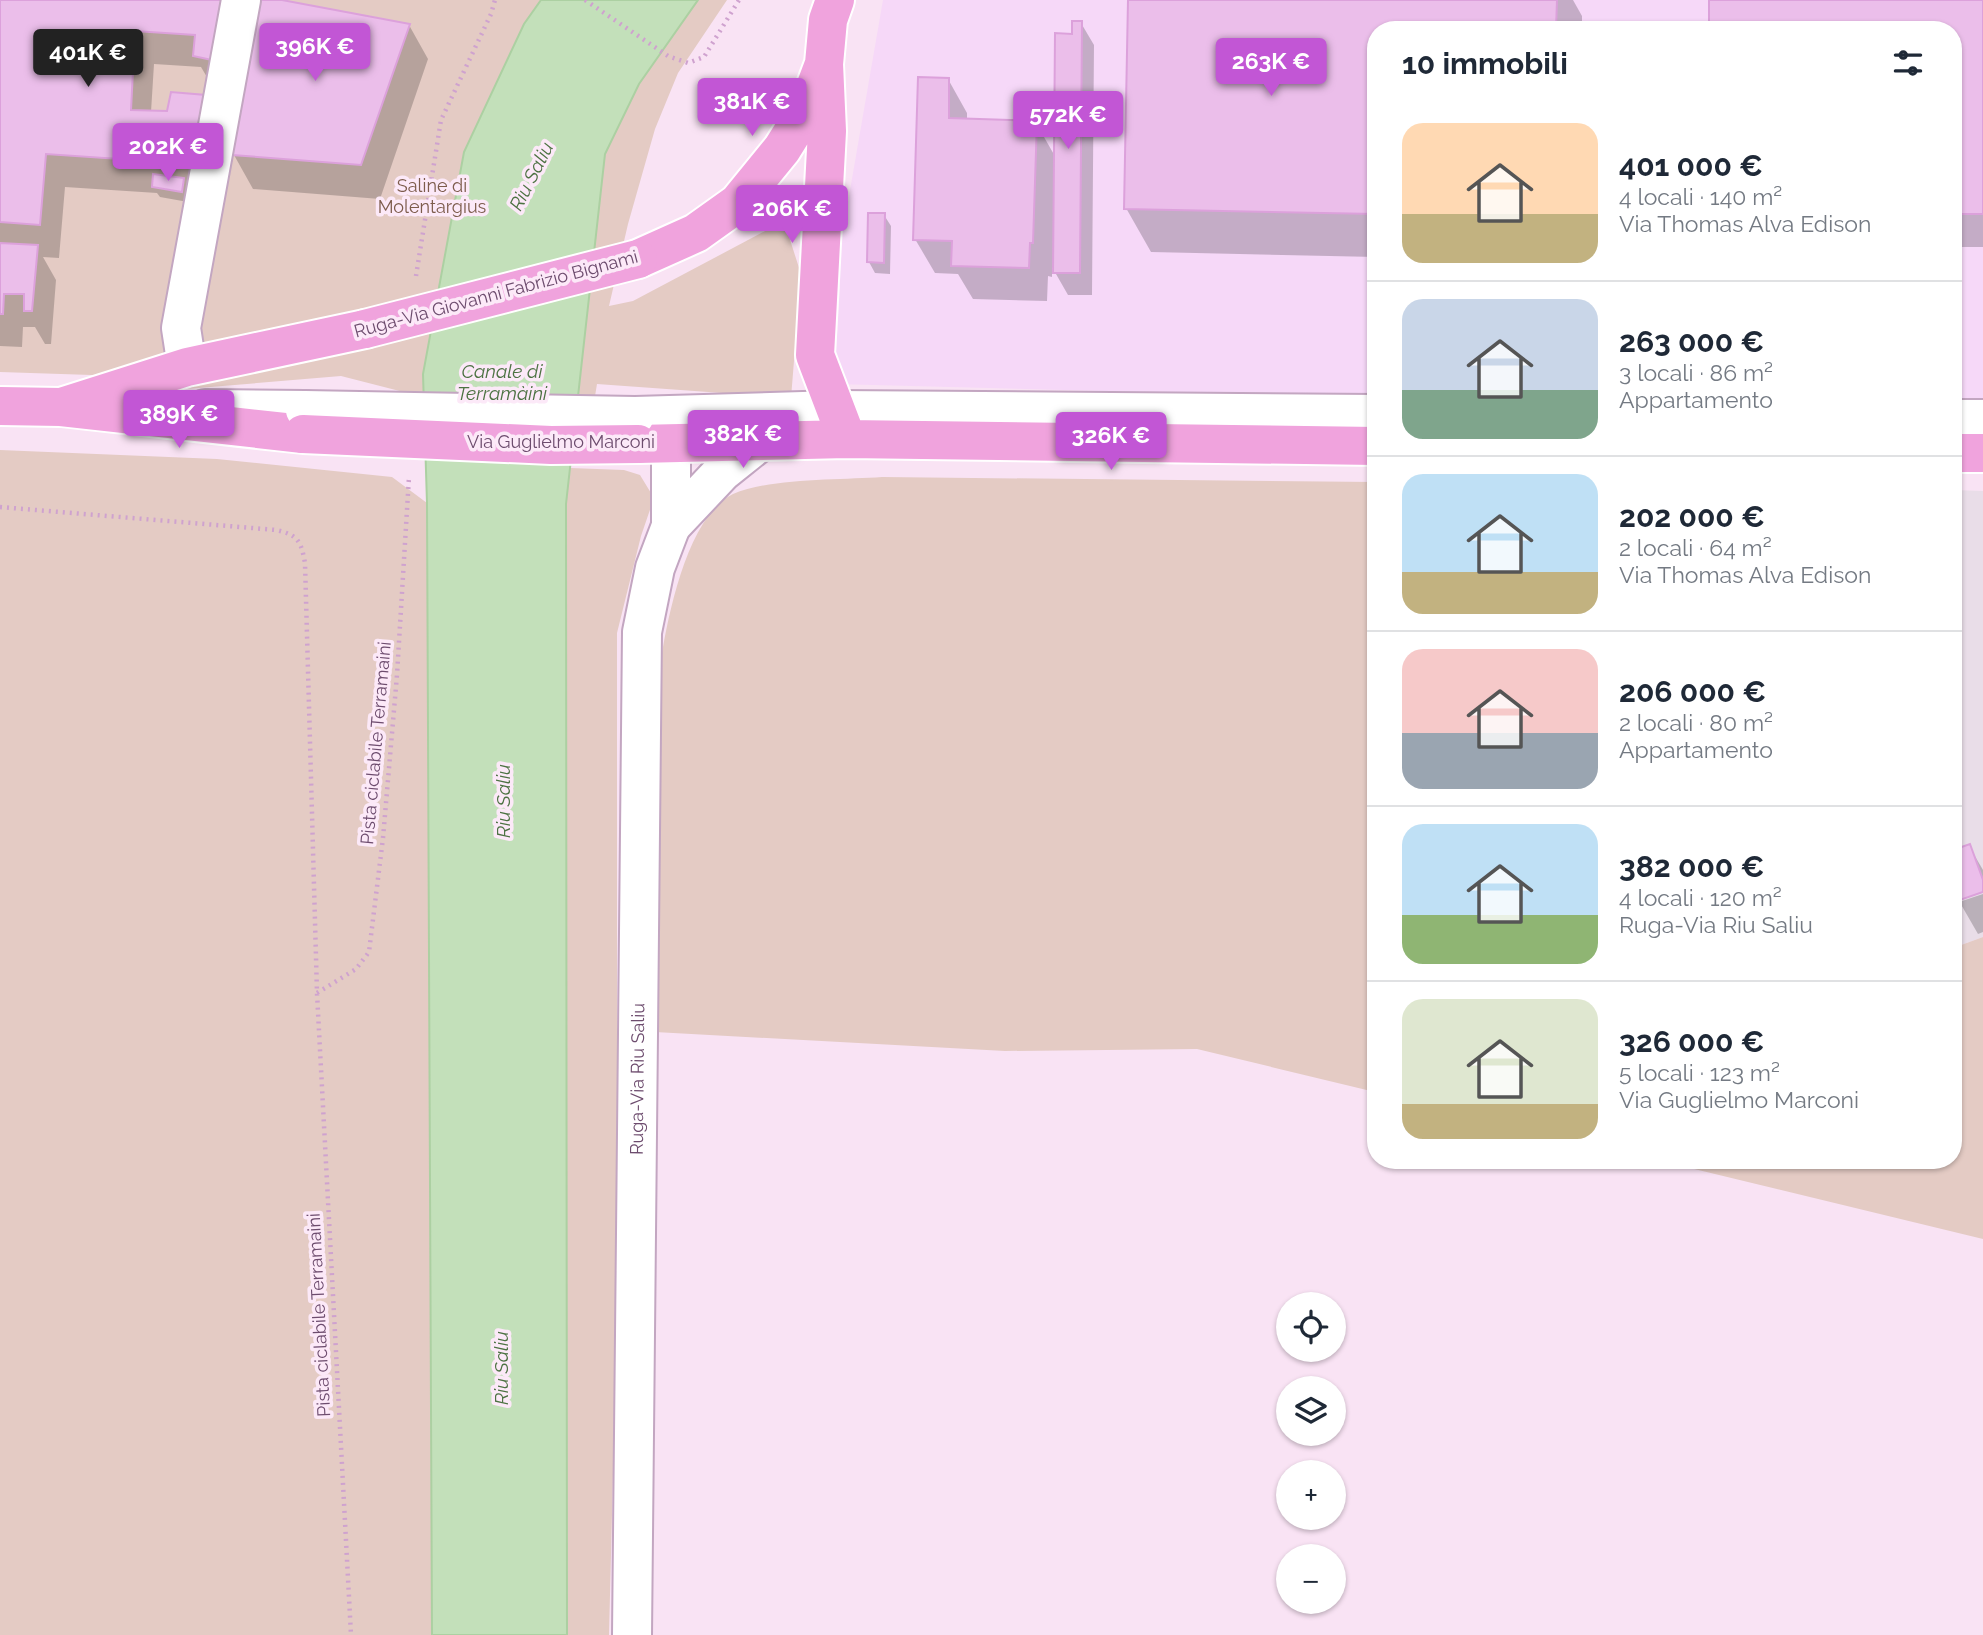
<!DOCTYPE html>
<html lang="it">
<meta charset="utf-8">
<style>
body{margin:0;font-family:Raleway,sans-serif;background:#f2f2f3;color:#1f2937;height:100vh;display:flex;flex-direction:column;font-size:26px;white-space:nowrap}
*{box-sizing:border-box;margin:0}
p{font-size:23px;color:#747a83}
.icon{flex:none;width:38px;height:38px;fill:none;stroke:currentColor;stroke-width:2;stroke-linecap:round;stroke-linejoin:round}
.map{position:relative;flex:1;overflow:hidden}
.drawer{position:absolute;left:1367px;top:21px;width:595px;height:1148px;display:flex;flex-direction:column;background:#fff;border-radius:28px;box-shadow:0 2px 5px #0004}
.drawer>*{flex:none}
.fabs{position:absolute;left:1276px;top:1292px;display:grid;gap:14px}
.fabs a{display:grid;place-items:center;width:70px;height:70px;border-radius:50%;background:#fff;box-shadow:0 2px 5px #0004;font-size:35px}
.price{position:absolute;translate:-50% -60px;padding:0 16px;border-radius:7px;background:#c256d5;color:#fff;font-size:23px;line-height:46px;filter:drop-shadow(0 2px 4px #0008)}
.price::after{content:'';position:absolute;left:50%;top:42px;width:21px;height:16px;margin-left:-10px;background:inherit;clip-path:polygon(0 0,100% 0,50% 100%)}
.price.selected{background:#222;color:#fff}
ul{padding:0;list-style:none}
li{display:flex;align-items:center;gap:21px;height:175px;padding:0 35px}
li+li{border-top:2px solid #e0e1e3}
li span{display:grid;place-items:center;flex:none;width:196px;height:140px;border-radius:21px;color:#555}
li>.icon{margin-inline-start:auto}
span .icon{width:84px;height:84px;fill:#fffc;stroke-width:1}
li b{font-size:30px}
h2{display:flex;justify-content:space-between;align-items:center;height:84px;padding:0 35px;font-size:30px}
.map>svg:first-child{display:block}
.commercial{fill:#f6d8f8}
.industrial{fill:#e9dde8}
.green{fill:#e4cbc4}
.water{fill:#c3e0ba;stroke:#acd0a2;stroke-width:2}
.shadow{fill:#0003}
.building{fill:#ebbeea;stroke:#dca1db;stroke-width:2}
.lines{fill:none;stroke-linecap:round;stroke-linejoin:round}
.minor-casing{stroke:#c3a6c1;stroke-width:42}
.major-casing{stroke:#fff;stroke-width:42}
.path{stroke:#cfa2cf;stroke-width:4.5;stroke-dasharray:2 5;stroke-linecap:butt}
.minor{stroke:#fff;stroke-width:38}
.major{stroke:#f0a3dd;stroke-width:38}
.minor-bridge-casing{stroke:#c3a6c1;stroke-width:42;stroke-linecap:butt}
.major-bridge-casing{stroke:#fff;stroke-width:42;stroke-linecap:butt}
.minor-bridge{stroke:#fff;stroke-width:38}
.major-bridge{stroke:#f0a3dd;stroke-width:38}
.labels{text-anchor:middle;stroke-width:7;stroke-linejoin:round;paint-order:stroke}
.park-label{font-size:18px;fill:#7d5c4c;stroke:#fce9f8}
.street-label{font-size:18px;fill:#6d4c6e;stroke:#fce9f8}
.water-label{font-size:19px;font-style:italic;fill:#4c7242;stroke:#fce9f8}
</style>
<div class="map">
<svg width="1983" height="1635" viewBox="0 0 1983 1635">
<rect width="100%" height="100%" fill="#f9e3f4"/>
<!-- commercial -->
<path class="commercial" d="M883,0H1983V413L1953,412V30H1376L1375,398L834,384L840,288L836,271Z"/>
<!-- industrial -->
<path class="industrial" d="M1953,490L1983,491V937L1953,948Z"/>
<!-- green -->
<path class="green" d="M0,0H727L678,73L655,129L628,224L609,306L633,301L784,221L801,274L791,398L597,384L595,396L470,409L341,376L186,389L122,376L0,372Z
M0,450L217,459L392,477L427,503L432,1635H0Z
M570,468L624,470L640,475L654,498L641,536L617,633V1314L609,1635H567L566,504Z
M882,477L1375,482V1092L1197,1049L1005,1051L655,1032L660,666C667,619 687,516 733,494C769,478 841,480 882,477Z
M1983,937V1239L1657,1160H1953V948Z"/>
<!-- water -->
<path class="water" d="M541,0H698L639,84L605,154L566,504L567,1635H432L427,503L423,374L464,152L524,24Z"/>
<!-- shadow -->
<path class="shadow" d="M0,0H246L214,89L201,67L154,64L151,112L168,113L205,96L188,202L160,197L157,193L65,187L59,258L43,257L56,280L51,344H45L35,327H23L22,347L0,346Z
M262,0H272L409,25L428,59L380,199L253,189L234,155Z
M1130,0H1573L1582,16V30H1376V257L1151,252L1126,208Z
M1711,0H1983V247H1953V30Z
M1081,23L1094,45L1092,295H1068L1052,267V277L1048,276L1047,301L973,299L958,274L935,273L915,239L948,79L967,113V121L1036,123L1056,158L1073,36Z
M884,215L891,226L890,274L875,273L869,262Z
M1969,846L1983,870V890L1962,898V901L1983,894V932L1978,934L1959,901L1953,885V852Z"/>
<!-- building -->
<path class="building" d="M0,0H224L212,60L193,56L195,35L135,31L131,110L167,111L171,92L206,95L193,164L46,154L40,225L0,222Z
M260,0H282L410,24L361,165L232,155Z
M1128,0H1557L1556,30H1376V214L1124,209Z
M1709,0H1983V214H1953V30H1709Z
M1072,21H1082L1080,273H1053L1055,33L1072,34Z
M918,77L949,78V118L1037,121L1033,243H1030L1029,268L951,266L952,241L913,240Z
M153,174L184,178L182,192L152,187Z
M868,213H885L884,263L867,262Z
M0,243L38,245L32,311H24V294H4L3,314H0Z
M1970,844L1983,880V892L1957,901L1953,890V850Z"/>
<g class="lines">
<!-- minor casing -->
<g class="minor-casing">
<g id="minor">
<path d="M187,367L181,328L241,0"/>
<path d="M205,409L305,410"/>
<path d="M635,416L836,410L1376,414"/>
<path d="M1953,419H1983"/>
<path d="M671,526L722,472L762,440"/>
<path id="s1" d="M632,1635L642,632L655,568L671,526V442"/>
</g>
</g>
<!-- major casing -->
<g class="major-casing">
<path id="major" d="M824,64L827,131L815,355L847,439
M638,259L696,233L738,203L782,149L807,109L824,64L828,20L835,0
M0,406L61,407L303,434
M61,407L187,367L365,329
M638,444L847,439L1376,446
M1953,453H1983"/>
</g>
<!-- path -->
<path class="path" d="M585,0L668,56L688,63L704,57L739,0
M416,276L441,120L491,14L495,0
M0,507L276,530C298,535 301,541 305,563L317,993L351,1635
M317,993L356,969L369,952L383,838L397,675L409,477"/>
<!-- minor -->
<use href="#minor" class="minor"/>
<!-- major -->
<use href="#major" class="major"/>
<!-- minor-bridge casing -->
<g class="minor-bridge-casing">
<path id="minor-bridge" d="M305,410L635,416"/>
</g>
<!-- major-bridge casing -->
<g class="major-bridge-casing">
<path id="major-bridge" d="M365,329L638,259
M303,434L551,445L638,444"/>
</g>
<!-- minor-bridge -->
<use href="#minor-bridge" class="minor-bridge"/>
<!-- major-bridge -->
<use href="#major-bridge" class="major-bridge"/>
</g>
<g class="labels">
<!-- park labels -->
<g class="park-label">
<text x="432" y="192">Saline di<tspan x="432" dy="21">Molentargius</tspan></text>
</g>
<!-- street labels -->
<g class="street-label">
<text transform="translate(496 294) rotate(-15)" y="6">Ruga-Via Giovanni Fabrizio Bignami</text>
<text x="561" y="448">Via Guglielmo Marconi</text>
<text transform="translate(376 743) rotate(-85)" y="6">Pista ciclabile Terramaini</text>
<text dy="6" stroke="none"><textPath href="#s1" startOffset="556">Ruga-Via Riu Saliu</textPath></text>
<text transform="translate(319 1315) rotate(-93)" y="6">Pista ciclabile Terramaini</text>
</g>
<!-- water labels -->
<g class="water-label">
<text transform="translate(531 176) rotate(-63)" y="7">Riu Saliu</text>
<text x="502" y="378">Canale di<tspan x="502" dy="22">Terramàini</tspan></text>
<text transform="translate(503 801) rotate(-90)" y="7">Riu Saliu</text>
<text transform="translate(501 1368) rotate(-90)" y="7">Riu Saliu</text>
</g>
</g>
</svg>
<div class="fabs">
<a><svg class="icon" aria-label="locate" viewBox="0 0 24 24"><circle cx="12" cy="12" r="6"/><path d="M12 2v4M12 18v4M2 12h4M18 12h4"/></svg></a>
<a><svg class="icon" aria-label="layers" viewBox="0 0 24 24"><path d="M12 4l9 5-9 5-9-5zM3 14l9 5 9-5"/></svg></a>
<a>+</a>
<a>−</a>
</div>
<b class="price" style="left:315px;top:83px">396K €</b>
<b class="price selected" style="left:88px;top:89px">401K €</b>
<b class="price" style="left:1271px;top:98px">263K €</b>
<b class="price" style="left:752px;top:138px">381K €</b>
<b class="price" style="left:1068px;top:151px">572K €</b>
<b class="price" style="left:168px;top:183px">202K €</b>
<b class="price" style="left:792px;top:245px">206K €</b>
<b class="price" style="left:179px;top:450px">389K €</b>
<b class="price" style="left:743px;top:470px">382K €</b>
<b class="price" style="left:1111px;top:472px">326K €</b>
<section class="drawer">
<h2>10 immobili<svg class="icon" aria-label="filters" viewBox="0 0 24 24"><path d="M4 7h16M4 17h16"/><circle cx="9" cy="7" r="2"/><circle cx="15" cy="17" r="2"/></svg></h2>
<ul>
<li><span style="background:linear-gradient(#ffd9b3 65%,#c2b280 0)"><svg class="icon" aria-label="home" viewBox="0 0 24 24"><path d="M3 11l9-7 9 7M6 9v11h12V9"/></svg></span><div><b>401 000 €</b><p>4 locali · 140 m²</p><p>Via Thomas Alva Edison</p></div></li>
<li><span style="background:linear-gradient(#c9d6e8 65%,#7fa58c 0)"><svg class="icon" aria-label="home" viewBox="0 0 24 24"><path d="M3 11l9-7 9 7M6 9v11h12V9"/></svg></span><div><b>263 000 €</b><p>3 locali · 86 m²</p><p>Appartamento</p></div></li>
<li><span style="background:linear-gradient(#bfe0f5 70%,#c2b280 0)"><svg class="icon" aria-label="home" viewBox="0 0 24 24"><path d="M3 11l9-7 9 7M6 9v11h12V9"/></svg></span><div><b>202 000 €</b><p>2 locali · 64 m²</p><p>Via Thomas Alva Edison</p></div></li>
<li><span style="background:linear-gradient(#f6c9c9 60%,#9aa5b1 0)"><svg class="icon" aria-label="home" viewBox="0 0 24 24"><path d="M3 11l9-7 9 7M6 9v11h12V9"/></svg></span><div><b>206 000 €</b><p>2 locali · 80 m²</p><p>Appartamento</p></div></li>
<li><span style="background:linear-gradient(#bfe0f5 65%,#8fb573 0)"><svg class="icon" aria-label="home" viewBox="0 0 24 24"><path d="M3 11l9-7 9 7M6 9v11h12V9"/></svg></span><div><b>382 000 €</b><p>4 locali · 120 m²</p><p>Ruga-Via Riu Saliu</p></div></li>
<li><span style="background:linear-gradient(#dfe7d0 75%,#c2b280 0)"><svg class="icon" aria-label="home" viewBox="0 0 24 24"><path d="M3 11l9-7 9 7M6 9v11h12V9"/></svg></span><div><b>326 000 €</b><p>5 locali · 123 m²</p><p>Via Guglielmo Marconi</p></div></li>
</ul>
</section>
</div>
